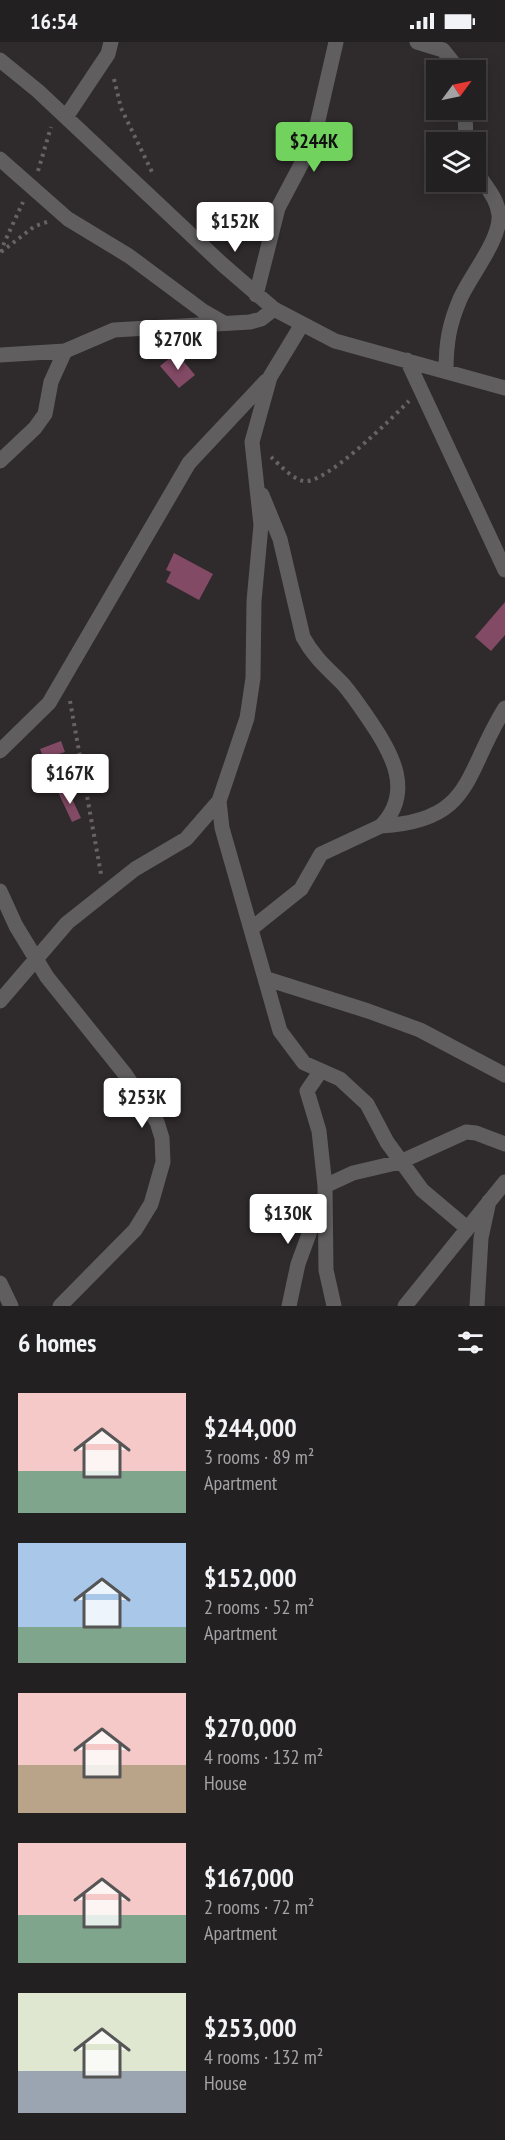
<!DOCTYPE html>
<meta charset="utf-8">
<style>
body{margin:0;font-family:"PT Sans Narrow",sans-serif;background:#2b282a;color:#f1f3f6;height:100vh;display:flex;flex-direction:column;font-size:22px;white-space:nowrap}
*{box-sizing:border-box;margin:0}
p{font-size:20px;color:#a3a3a5}
.icon{flex:none;width:33px;height:33px;fill:none;stroke:currentColor;stroke-width:2;stroke-linecap:round;stroke-linejoin:round}
.map{position:relative;height:1264px;overflow:hidden}
.side{display:flex;flex-direction:column;background:#232021;flex:1}
.side>*{flex:none}
.needle{width:39px;rotate:57deg}
.fabs{position:absolute;left:426px;top:18px;display:grid;gap:12px}
.fabs a{display:grid;place-items:center;width:60px;height:60px;border-radius:0px;background:#232021;box-shadow:0 3px 15px #0003,0 0 0 2px #403e3f;font-size:30px}
.price{position:absolute;translate:-50% -51px;padding:0 14px;border-radius:6px;background:#fff;color:#222;font-size:20px;line-height:39px;filter:drop-shadow(0 2px 3px #0008)}
.price::after{content:'';position:absolute;left:50%;top:36px;width:18px;height:14px;margin-left:-9px;background:inherit;clip-path:polygon(0 0,100% 0,50% 100%)}
.price.selected{background:#71d25e;color:#111}
ul{padding:0;list-style:none}
li{display:flex;align-items:center;gap:18px;height:150px;padding:0 18px}
li span{display:grid;place-items:center;flex:none;width:168px;height:120px;border-radius:0px;color:#555}
li>.icon{margin-inline-start:auto}
span .icon{width:72px;height:72px;fill:#fffc;stroke-width:1}
li b{font-size:26px}
h2{display:flex;justify-content:space-between;align-items:center;height:72px;padding:0 18px;font-size:26px}
.status{display:flex;justify-content:space-between;align-items:center;height:42px;padding:0 30px;background:#232021;direction:ltr}
.status svg{height:16px;fill:currentColor}
.map>svg:first-child{display:block}
.building{fill:#834a65}
.lines{fill:none;stroke-linecap:round;stroke-linejoin:round}
.path{stroke:#676264;stroke-width:4;stroke-dasharray:3 4.5;stroke-linecap:butt}
.street{stroke:#605e5f;stroke-width:15}
</style>
<div class="status"><b>16:54</b><svg viewBox="0 0 49 12"><path d="M0 12V9h3v3zM5 12V6h3v6zM10 12V3h3v9zM15 12V0h3v12zM26 1h20v11H26zM47 4h2v5h-2z"/></svg></div>
<div class="map">
<svg width="505" height="1264" viewBox="0 0 505 1264">
<rect width="100%" height="100%" fill="#2f2a2c"/>
<!-- building -->
<path class="building" d="M171,315L174,319L180,315L195,333L179,346L160,324Z
M174,511L213,532L199,558L166,540L171,530L166,528Z
M505,560V593L491,609L475,595Z
M61,699L65,710L44,717L40,707Z
M67,746L81,776L72,780L58,750Z"/>
<g class="lines">
<!-- path -->
<path class="path" d="M114,37L121,66L153,132
M38,129L51,85
M0,210L23,160
M1,210L35,184L47,180
M271,415C280,423 292,437 304,439C325,443 393,375 409,359
M70,659L101,832"/>
<!-- street -->
<path class="street" d="M417,0L443,8L459,28
M0,18L38,49L222,222L274,267L335,299L505,346
M465,68L466,100
M66,75L108,12L111,0
M0,117L68,177L129,214L203,269L224,281
M256,253L278,166L313,100L336,0
M301,284L270,335L252,400L261,483L254,559L253,636L247,676L219,759L222,786L280,989L304,1021L340,1037L367,1062L387,1100L422,1148L467,1186
M0,313L65,309L114,288L250,280L261,277L274,267
M407,318L505,528
M446,329C446,301 449,283 460,257C470,234 501,197 499,173C497,154 484,144 476,128
M0,419L35,386L45,372L51,340L65,309
M0,709L49,661L189,421L266,339
M381,784C474,779 464,731 505,666
M0,849L16,884L47,935L125,1032L157,1080L162,1096L163,1120L151,1162L135,1188L60,1264
M251,887L301,847L321,812L381,784C414,750 392,711 370,679C361,666 352,652 342,641C327,626 313,614 303,595L280,497L262,453
M267,937L368,969L420,988L505,1033
M0,959L67,881L135,827L186,797L219,759
M320,1030L307,1049L319,1089L325,1144L326,1228L334,1264
M325,1144L353,1131L400,1120L466,1090L476,1091L505,1102
M0,1241L11,1264
M289,1264L298,1222L320,1162
M405,1264L505,1140
M477,1264L481,1196L489,1159"/>
</g>
</svg>
<div class="fabs">
<a><svg class="needle" viewBox="-14 -14 28 28"><path d="M0-13l5 13h-10z" fill="#e53935"/><path d="M0 13l5-13h-10z" fill="#a3a3a5"/></svg></a>
<a><svg class="icon" aria-label="layers" viewBox="0 0 24 24"><path d="M12 4l9 5-9 5-9-5zM3 14l9 5 9-5"/></svg></a>
</div>
<b class="price selected" style="left:314px;top:131px">$244K</b>
<b class="price" style="left:235px;top:211px">$152K</b>
<b class="price" style="left:178px;top:329px">$270K</b>
<b class="price" style="left:70px;top:763px">$167K</b>
<b class="price" style="left:142px;top:1087px">$253K</b>
<b class="price" style="left:288px;top:1203px">$130K</b>
</div>
<section class="side">
<h2>6 homes<svg class="icon" aria-label="filters" viewBox="0 0 24 24"><path d="M4 7h16M4 17h16"/><circle cx="9" cy="7" r="2"/><circle cx="15" cy="17" r="2"/></svg></h2>
<ul>
<li><span style="background:linear-gradient(#f6c9c9 65%,#7fa58c 0)"><svg class="icon" aria-label="home" viewBox="0 0 24 24"><path d="M3 11l9-7 9 7M6 9v11h12V9"/></svg></span><div><b>$244,000</b><p>3 rooms · 89 m²</p><p>Apartment</p></div></li>
<li><span style="background:linear-gradient(#a9c7e8 70%,#7fa58c 0)"><svg class="icon" aria-label="home" viewBox="0 0 24 24"><path d="M3 11l9-7 9 7M6 9v11h12V9"/></svg></span><div><b>$152,000</b><p>2 rooms · 52 m²</p><p>Apartment</p></div></li>
<li><span style="background:linear-gradient(#f6c9c9 60%,#b9a48a 0)"><svg class="icon" aria-label="home" viewBox="0 0 24 24"><path d="M3 11l9-7 9 7M6 9v11h12V9"/></svg></span><div><b>$270,000</b><p>4 rooms · 132 m²</p><p>House</p></div></li>
<li><span style="background:linear-gradient(#f6c9c9 60%,#7fa58c 0)"><svg class="icon" aria-label="home" viewBox="0 0 24 24"><path d="M3 11l9-7 9 7M6 9v11h12V9"/></svg></span><div><b>$167,000</b><p>2 rooms · 72 m²</p><p>Apartment</p></div></li>
<li><span style="background:linear-gradient(#dfe7d0 65%,#9aa5b1 0)"><svg class="icon" aria-label="home" viewBox="0 0 24 24"><path d="M3 11l9-7 9 7M6 9v11h12V9"/></svg></span><div><b>$253,000</b><p>4 rooms · 132 m²</p><p>House</p></div></li>
</ul>
</section>
